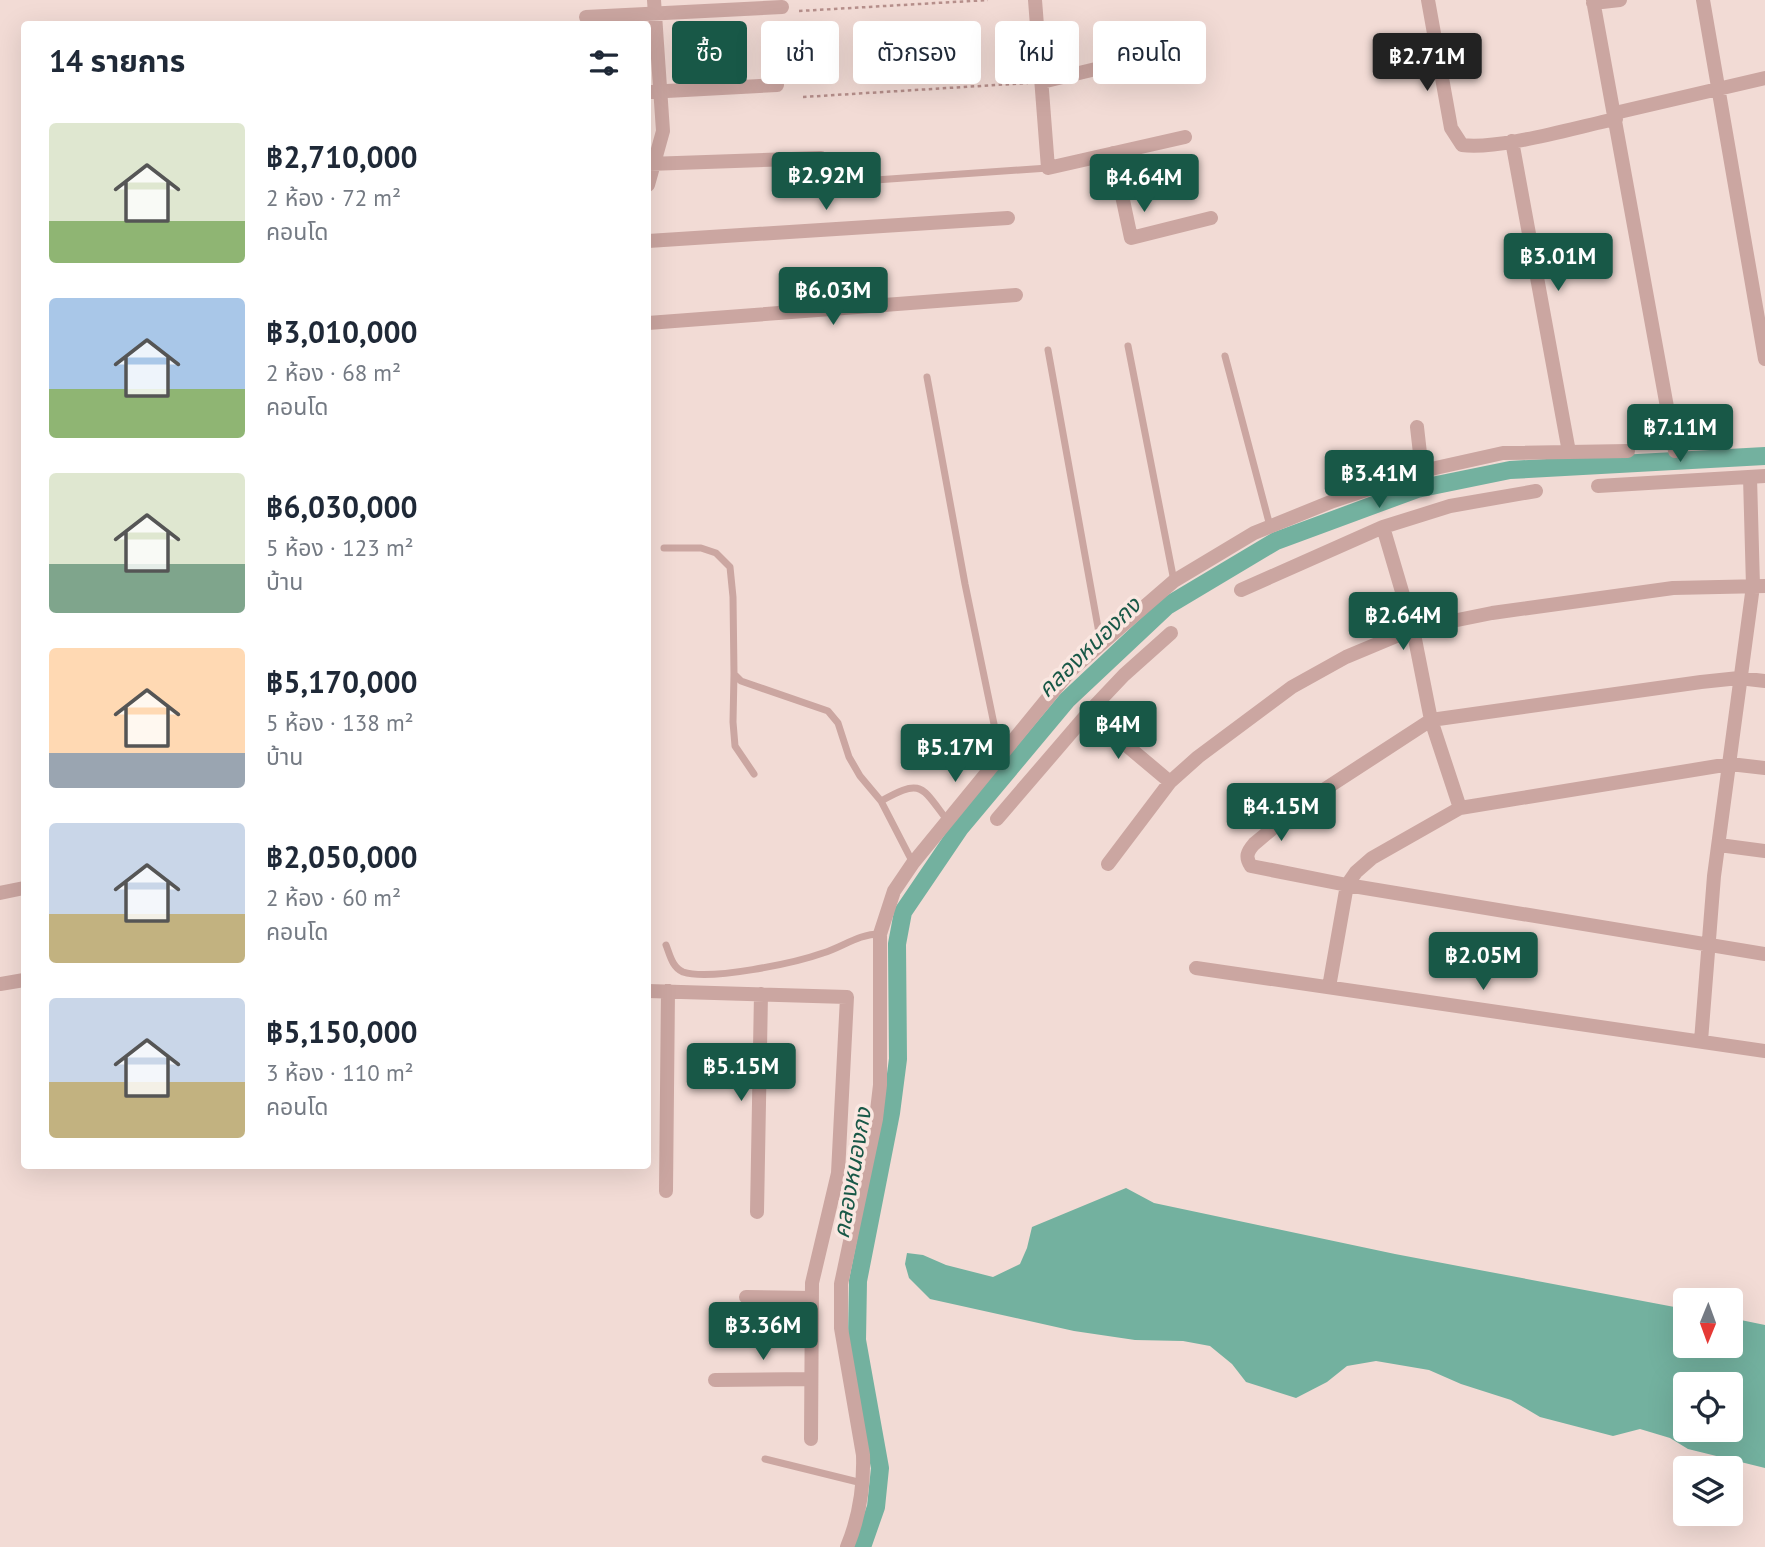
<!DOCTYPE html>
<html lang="th">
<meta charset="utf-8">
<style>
body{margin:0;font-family:"PT Sans","Noto Sans Thai",sans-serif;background:#f6f6f7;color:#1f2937;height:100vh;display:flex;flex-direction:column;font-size:26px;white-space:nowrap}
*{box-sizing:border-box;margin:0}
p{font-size:23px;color:#747a83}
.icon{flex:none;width:38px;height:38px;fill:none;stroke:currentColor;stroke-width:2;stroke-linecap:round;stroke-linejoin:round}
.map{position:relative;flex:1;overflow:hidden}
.sheet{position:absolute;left:21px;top:21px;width:630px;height:1148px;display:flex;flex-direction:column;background:#fff;border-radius:7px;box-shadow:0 7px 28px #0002}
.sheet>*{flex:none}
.top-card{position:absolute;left:672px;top:21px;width:665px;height:63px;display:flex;gap:14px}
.needle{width:46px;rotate:181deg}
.controls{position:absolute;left:1673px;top:1288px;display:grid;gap:14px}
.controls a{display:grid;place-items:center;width:70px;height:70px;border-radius:7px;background:#fff;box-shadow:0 7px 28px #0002;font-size:35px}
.price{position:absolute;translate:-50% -60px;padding:0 16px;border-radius:7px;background:#185847;color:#fff;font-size:23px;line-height:46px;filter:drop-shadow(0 2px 4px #0008)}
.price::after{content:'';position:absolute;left:50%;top:42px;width:21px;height:16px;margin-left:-10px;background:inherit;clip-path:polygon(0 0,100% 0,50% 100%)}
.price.on{background:#222;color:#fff}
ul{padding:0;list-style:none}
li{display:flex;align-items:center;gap:21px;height:175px;padding:0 28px}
li span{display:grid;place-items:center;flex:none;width:196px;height:140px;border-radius:7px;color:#555}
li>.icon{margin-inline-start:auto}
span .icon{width:84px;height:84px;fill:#fffc;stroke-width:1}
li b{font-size:30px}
h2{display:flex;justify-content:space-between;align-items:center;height:84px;padding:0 28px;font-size:30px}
.pill{padding:0 24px;border-radius:7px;background:#fff;box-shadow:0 7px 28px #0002;font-size:24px;line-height:63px}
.pill.on{background:#185847;color:#fff}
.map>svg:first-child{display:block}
.water{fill:#73b19f;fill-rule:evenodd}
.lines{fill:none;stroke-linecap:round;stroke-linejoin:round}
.canal{stroke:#73b19f;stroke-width:18}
.path{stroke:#b68f8b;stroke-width:2.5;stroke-dasharray:3.5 3.5;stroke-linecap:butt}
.lane{stroke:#cba6a1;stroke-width:7}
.street{stroke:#cba6a1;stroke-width:14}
.labels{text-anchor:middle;stroke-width:7;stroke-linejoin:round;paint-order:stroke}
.water-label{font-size:23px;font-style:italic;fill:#185847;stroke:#fae7e1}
</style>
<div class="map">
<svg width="1765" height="1547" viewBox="0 0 1765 1547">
<rect width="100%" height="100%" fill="#f2dbd5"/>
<!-- water -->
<path class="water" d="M1126,1188L1154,1203L1395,1254L1685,1309V1346H1731V1318L1765,1325V1468L1688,1449L1670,1438L1640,1429L1613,1436L1540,1417L1511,1400L1461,1384L1429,1370L1376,1361L1347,1366L1327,1382L1296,1398L1246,1382L1232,1364L1210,1346L1183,1341L1135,1340L1074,1331L930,1299L909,1278L905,1264L907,1253L923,1255L946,1265L993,1277L1020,1264L1027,1248L1032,1227ZM1685,1384H1731V1430H1685Z"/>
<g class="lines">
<!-- canal -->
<path class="canal" d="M862,1547L876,1507L880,1468L857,1340L858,1281L891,1113L898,1059L897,944L903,912L960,828L1067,700L1167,606L1276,541L1417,489L1510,470L1765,456"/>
<!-- path -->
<path class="path" d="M799,11L988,0
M803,97L1028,83"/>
<!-- lane -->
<path class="lane" d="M847,182L1048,168
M1128,346L1174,581
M1048,350L1101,644
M1225,356L1270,526
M927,377L965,584L1000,753
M664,548H701L716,553L730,567L733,597L734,674L741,681L828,711L838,723L849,757L860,776L881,801L913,863
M734,674L733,722L735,746L754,774
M881,801C922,778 921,786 947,820
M666,945C670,955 672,967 683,972C710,981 795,963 823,953C843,947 858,934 880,934
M765,1459L862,1483"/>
<!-- street -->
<path class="street" d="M1035,0L1048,168L1185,137
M1428,0L1451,128L1462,145C1500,150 1576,127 1616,119
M1593,0L1675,451
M1703,0L1765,359
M1593,3L1620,0
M586,17L782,7
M1042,82L1170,51
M648,92L777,85
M1615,113L1765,78
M1512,141L1569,452
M1113,153L1131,238L1211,218
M648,164L821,158
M648,185L663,131L654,0
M648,241L1008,218
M648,323L1016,295
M1417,427L1422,471
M1598,486L1765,476
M1383,527L1413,629L1431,720L1460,808
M1241,590L1383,527L1450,506L1536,491
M1765,681L1739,678L1701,682L1431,720L1302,804L1254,844C1247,852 1245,857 1251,866L1347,885L1765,954
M1088,713L1170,782
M997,819L1088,713L1124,675L1171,633
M1719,845L1765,851
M1108,864L1170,782L1198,757L1292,687L1346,657L1413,629L1492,613L1673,588L1765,586
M0,893L24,888
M1196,968L1765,1051
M0,984L24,980
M1329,987L1347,885L1356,872L1372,858L1460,808L1730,764L1765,768
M648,991L847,997L838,1173L812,1283L811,1439
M1701,1041L1714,876L1753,586L1750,477
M666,1191L668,991
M757,1212L761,994
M746,1297L812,1298
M715,1380L811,1379
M847,1547C859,1518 864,1486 863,1455L841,1328V1284L876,1119L880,1085V934L894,891L913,863L1070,671L1174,581L1254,533L1333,501L1422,471L1503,453L1628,451"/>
</g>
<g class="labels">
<!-- water labels -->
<g class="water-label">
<text transform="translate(1089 647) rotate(-44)" y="8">คลองหนองกง</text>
<text transform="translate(852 1173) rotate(-80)" y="8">คลองหนองกง</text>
</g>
</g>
</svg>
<div class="controls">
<a><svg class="needle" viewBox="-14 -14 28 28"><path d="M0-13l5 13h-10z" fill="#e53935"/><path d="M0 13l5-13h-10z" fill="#747a83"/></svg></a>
<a><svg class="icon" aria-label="locate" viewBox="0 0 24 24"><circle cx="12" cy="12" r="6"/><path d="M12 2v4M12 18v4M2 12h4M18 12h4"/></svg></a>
<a><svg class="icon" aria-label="layers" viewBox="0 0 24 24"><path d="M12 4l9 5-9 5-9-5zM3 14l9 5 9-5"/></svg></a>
</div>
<b class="price on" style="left:1427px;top:93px">฿2.71M</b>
<b class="price" style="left:826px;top:212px">฿2.92M</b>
<b class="price" style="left:1144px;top:214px">฿4.64M</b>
<b class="price" style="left:1558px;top:293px">฿3.01M</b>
<b class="price" style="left:833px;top:327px">฿6.03M</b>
<b class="price" style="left:1680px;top:464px">฿7.11M</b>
<b class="price" style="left:1379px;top:510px">฿3.41M</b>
<b class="price" style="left:1403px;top:652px">฿2.64M</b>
<b class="price" style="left:1118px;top:761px">฿4M</b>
<b class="price" style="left:955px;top:784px">฿5.17M</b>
<b class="price" style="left:1281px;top:843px">฿4.15M</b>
<b class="price" style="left:1483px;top:992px">฿2.05M</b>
<b class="price" style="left:741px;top:1103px">฿5.15M</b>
<b class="price" style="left:763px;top:1362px">฿3.36M</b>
<div class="top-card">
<a class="pill on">ซื้อ</a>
<a class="pill">เช่า</a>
<a class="pill">ตัวกรอง</a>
<a class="pill">ใหม่</a>
<a class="pill">คอนโด</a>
</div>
<section class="sheet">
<h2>14 รายการ<svg class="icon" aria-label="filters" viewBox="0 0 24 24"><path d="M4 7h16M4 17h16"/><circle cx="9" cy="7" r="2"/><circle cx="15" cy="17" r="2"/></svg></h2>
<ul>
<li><span style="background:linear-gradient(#dfe7d0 70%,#8fb573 0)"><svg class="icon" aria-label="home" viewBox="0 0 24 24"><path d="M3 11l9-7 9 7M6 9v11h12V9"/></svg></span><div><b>฿2,710,000</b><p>2 ห้อง · 72 m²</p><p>คอนโด</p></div></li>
<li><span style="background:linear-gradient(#a9c7e8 65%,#8fb573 0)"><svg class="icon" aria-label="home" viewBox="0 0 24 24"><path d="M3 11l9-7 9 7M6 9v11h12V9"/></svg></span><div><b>฿3,010,000</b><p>2 ห้อง · 68 m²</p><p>คอนโด</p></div></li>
<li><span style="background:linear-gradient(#dfe7d0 65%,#7fa58c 0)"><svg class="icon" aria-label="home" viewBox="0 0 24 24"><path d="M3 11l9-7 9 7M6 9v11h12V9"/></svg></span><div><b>฿6,030,000</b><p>5 ห้อง · 123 m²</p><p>บ้าน</p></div></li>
<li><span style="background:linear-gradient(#ffd9b3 75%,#9aa5b1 0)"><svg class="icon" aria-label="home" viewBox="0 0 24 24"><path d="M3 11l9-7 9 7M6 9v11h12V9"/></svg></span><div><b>฿5,170,000</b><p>5 ห้อง · 138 m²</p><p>บ้าน</p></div></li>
<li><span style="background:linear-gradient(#c9d6e8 65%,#c2b280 0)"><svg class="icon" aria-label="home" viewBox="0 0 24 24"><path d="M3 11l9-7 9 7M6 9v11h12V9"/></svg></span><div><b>฿2,050,000</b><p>2 ห้อง · 60 m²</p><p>คอนโด</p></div></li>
<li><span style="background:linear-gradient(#c9d6e8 60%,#c2b280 0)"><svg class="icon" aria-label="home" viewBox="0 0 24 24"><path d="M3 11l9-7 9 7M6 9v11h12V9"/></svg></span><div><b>฿5,150,000</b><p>3 ห้อง · 110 m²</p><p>คอนโด</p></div></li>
</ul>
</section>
</div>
